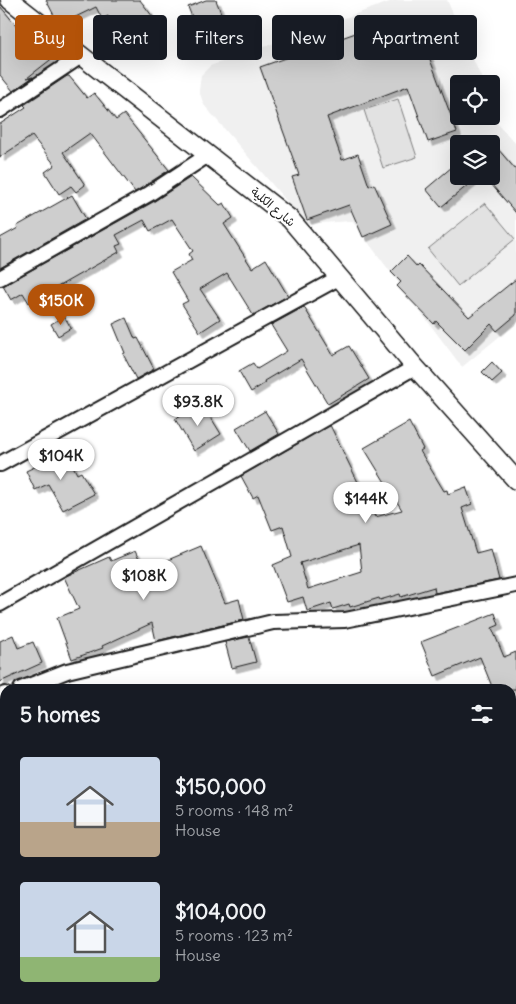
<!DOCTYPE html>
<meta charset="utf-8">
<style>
body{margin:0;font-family:Delius,"Playpen Sans Arabic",sans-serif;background:#20242c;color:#f1f3f6;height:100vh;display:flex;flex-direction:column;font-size:19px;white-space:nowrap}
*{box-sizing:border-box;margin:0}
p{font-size:16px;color:#9ea1a6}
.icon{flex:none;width:28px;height:28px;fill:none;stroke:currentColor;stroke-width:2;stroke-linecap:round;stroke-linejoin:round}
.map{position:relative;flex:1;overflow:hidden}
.details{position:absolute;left:0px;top:684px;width:516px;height:321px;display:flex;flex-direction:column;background:#171b24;border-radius:15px 15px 0 0;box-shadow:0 5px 20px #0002}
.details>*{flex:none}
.top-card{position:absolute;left:15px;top:15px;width:486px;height:45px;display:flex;gap:10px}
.tools{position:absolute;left:450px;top:75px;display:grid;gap:10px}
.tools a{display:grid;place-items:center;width:50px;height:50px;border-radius:5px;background:#171b24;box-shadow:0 5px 20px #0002;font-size:25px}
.price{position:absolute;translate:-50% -42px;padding:0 11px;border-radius:18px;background:#fff;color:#222;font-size:16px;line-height:32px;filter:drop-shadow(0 1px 2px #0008)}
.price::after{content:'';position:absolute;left:50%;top:30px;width:15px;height:11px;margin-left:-8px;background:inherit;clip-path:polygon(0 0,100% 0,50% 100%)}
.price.active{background:#b45309;color:#fff}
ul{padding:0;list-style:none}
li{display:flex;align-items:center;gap:15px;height:125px;padding:0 20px}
li span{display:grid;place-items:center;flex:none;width:140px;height:100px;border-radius:5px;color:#555}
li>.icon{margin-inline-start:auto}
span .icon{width:60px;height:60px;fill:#fffc;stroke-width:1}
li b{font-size:21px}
h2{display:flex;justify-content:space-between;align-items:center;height:60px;padding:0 20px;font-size:21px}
.chip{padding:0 18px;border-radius:5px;background:#171b24;box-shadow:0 5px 20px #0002;font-size:18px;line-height:45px}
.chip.active{background:#b45309;color:#fff}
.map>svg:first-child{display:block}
.built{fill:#f0f0f0;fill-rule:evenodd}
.green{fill:#e2e2e2;stroke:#7f7f7f}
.building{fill:#cecece;stroke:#1c1c1c;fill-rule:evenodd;filter:url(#shadow)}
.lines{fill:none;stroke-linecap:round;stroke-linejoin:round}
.minor-casing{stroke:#1c1c1c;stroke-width:18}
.tertiary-casing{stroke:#1c1c1c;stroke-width:21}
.minor{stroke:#fff;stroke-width:14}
.tertiary{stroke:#fff;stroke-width:18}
.labels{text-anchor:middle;stroke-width:4.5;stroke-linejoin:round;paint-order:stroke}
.street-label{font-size:12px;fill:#1c1c1c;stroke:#fff}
</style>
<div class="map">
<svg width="516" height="1004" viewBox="0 0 516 1004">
<defs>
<filter id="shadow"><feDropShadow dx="4.5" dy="4.5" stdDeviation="0" flood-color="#0004"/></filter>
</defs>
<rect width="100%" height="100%" fill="#fff"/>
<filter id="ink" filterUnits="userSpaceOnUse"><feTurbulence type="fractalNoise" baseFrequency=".02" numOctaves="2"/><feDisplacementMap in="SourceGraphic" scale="10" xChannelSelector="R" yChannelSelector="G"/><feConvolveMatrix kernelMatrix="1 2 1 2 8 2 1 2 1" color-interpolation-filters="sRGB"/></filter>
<g filter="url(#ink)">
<!-- built -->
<path class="built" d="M395,0H447L484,84H459V116H491V102L497,123L516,144V323L462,367L352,221L306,224L204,105L199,91L201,75L210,66ZM459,144H491V176H459Z"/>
<!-- green -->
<path class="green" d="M398,99L417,157L383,168L364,110Z
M485,203L515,239L458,286L428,249Z"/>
<!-- building -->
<path class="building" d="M46,0H140L159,25L129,46L108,16L102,19L96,7L59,25Z
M206,0H216L224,21L198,32L188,7Z
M0,6L24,35L30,29L36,34L54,57L27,78L33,77L13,91L0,75Z
M415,19L457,132L428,142L408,86L327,117L342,160L358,154L369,186L374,184L392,224L363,237L349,205L307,220L292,177L299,175L260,67L378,25L380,31Z
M67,76H69L87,98L94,93L95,94L116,120L124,114L169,170L135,192L90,133L63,152L85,185L76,192L71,186L59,194L45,172L55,165L32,136L0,157V124L26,107L24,105Z
M491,141L516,170V213L491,184Z
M459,161V176H479L441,207L426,189Z
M191,177L220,205L224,203L233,218L224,224L252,268L266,259L288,296L253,315L227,273L200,289L220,319L200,332L182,304L188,301L171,272L192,260L189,254L193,251L172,219L150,231L144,220L116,235L121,244L116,246L119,252L29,303L23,293L11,300L3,286L153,202Z
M72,195L86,219L0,268V238L18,228L17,226Z
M407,256L417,267L419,265L469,317L516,279V315L497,331L491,324L465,350L436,321L434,324L397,286L401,282L391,272Z
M304,307L333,355L349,346L369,379L328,404L301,359L264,381L265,383L251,392L239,371L253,363L257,369L287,351L271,325Z
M64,316L71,328L58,336L51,324Z
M126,318L135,339L138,338L154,369L136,379L123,354L125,353L113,324Z
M492,362L502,373L492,382L482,372Z
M202,403L221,434L194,451L175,419Z
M265,411L279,434L250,451L236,428Z
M409,422L423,449L420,451L444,491L447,490L448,494L466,487L472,504L462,508L476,553L491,549L499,580L435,593L434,587L401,597L400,594L380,600L379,598L350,607L349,604L333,609L331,603L307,611L303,597L287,602L273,565L292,557L283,526L272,530L258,495L253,498L241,476L330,425L375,517L402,510L364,448ZM359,545L362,572L308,589L300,563Z
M67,454L77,474L81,472L94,494L63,510L48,484L35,490L26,471L47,461L48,463Z
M201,546L225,603L239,599L244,620L156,641L152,623L102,646L103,648L72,659L57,618L79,609L64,577L109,557L111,561L135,551L144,570Z
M495,613L499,625L492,628L504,657L516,652V689H493L480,657L435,676L421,642Z
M13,635L18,648L33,642L42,663L0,682V641Z
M249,637L256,662L232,668L225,642Z"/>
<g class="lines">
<!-- minor casing -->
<g class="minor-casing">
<path id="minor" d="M0,110L81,56
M0,278L149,194L208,155
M0,464L340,277
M0,604L415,367
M21,689L67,671L273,622L345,620L516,585
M0,696L5,694"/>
</g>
<!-- tertiary casing -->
<g class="tertiary-casing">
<path id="tertiary" d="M10,0L290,219L415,367L516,480"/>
</g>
<!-- minor -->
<use href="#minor" class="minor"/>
<!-- tertiary -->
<use href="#tertiary" class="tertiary"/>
</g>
</g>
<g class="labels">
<!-- street labels -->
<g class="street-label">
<text transform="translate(273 207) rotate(40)" y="4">شارع الكلية</text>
</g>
</g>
</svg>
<div class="tools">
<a><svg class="icon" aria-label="locate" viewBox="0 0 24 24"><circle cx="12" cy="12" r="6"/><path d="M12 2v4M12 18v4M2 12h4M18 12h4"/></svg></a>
<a><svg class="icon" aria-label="layers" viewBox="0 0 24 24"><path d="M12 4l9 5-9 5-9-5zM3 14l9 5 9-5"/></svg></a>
</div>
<b class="price active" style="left:61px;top:326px">$150K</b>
<b class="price" style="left:198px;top:427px">$93.8K</b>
<b class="price" style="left:61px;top:481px">$104K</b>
<b class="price" style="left:366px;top:524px">$144K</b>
<b class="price" style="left:144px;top:601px">$108K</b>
<div class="top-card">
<a class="chip active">Buy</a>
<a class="chip">Rent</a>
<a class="chip">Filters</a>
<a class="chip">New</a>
<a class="chip">Apartment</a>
</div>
<section class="details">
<h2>5 homes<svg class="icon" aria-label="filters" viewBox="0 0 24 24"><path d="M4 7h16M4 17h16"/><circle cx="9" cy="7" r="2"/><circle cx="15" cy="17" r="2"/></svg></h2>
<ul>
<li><span style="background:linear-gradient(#c9d6e8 65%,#b9a48a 0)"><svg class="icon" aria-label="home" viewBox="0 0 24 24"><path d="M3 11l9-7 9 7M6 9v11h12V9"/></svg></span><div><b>$150,000</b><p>5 rooms · 148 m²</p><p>House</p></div></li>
<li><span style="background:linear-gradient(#c9d6e8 75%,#8fb573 0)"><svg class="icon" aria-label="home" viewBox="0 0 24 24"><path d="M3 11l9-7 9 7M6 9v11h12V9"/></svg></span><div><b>$104,000</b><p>5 rooms · 123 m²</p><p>House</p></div></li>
</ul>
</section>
</div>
